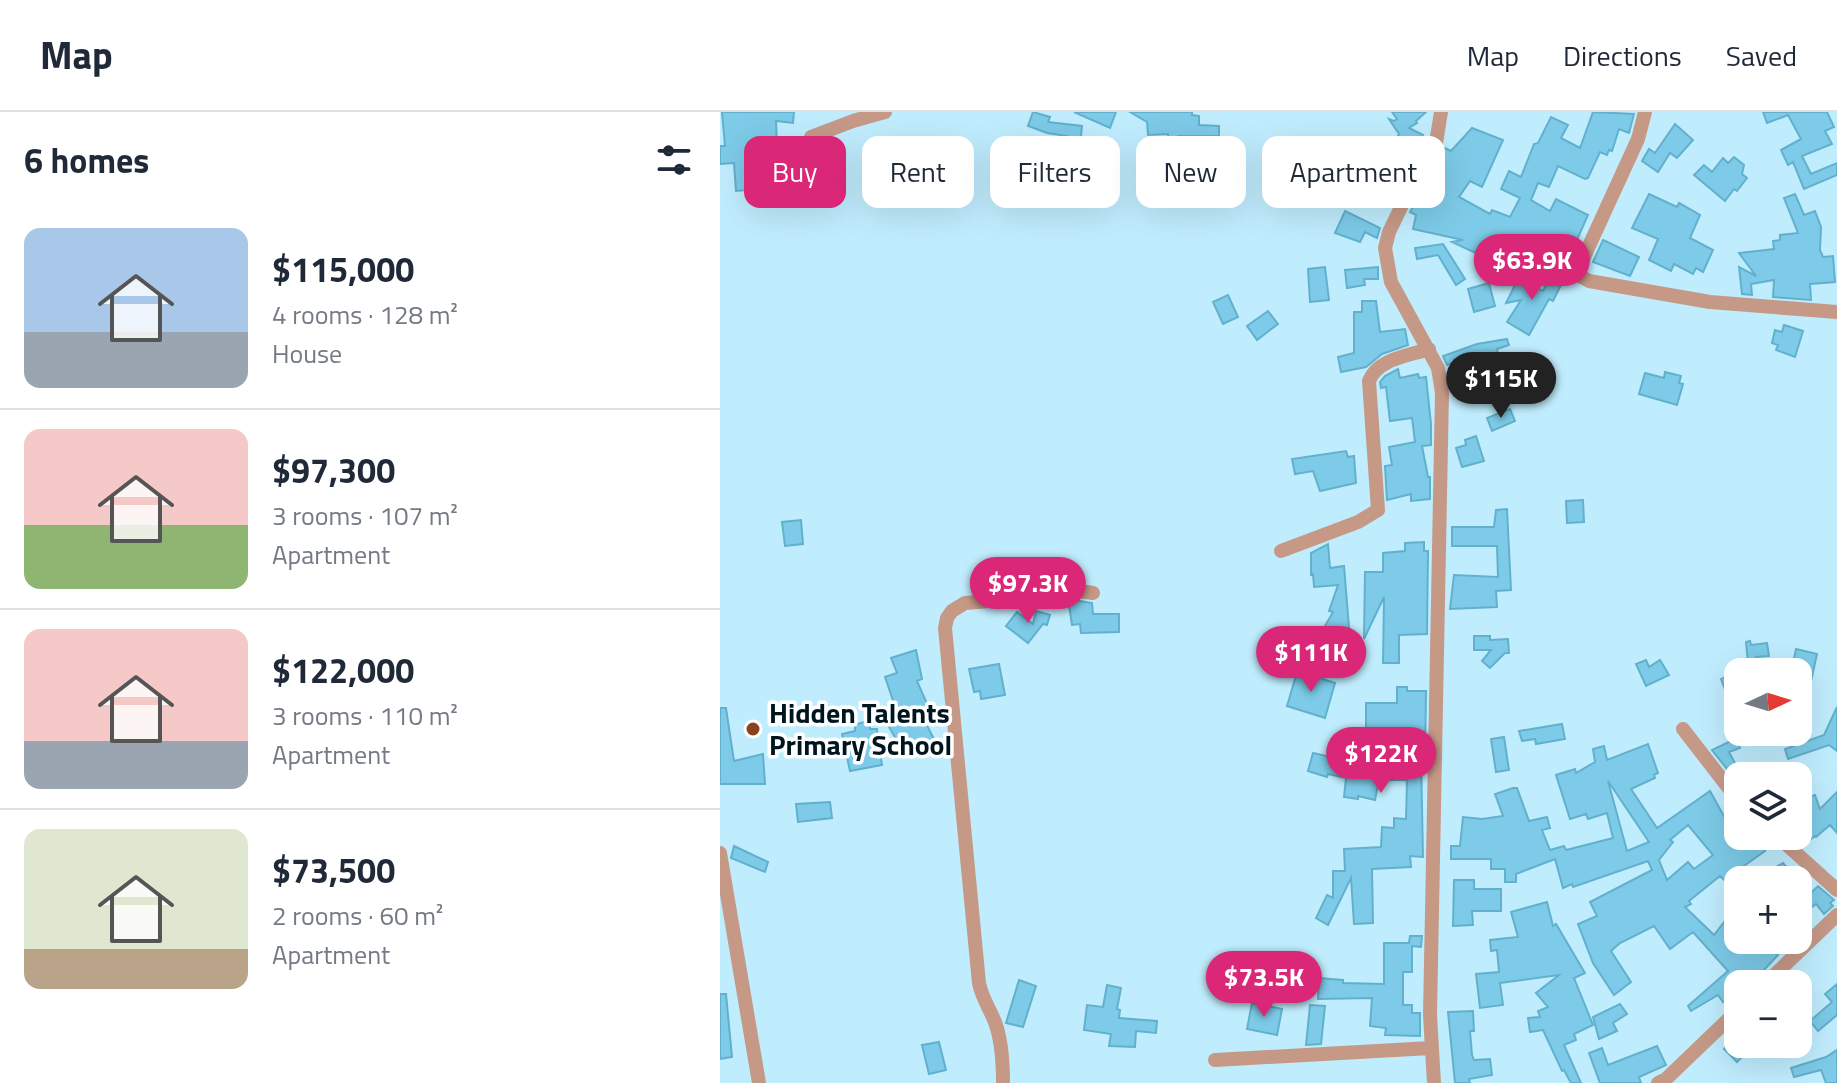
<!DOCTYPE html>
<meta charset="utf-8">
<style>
body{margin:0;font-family:"Titillium Web",sans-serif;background:#f2f2f3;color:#1f2937;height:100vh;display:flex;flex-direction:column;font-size:30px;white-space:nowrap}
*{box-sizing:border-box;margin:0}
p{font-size:26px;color:#747a83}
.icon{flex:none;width:44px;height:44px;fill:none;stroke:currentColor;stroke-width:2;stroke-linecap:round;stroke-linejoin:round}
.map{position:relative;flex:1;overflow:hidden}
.side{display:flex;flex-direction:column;background:#fff;width:720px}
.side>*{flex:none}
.banner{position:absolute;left:24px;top:24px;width:760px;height:72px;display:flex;gap:16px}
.needle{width:52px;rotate:86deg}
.fabs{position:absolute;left:1004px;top:546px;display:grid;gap:16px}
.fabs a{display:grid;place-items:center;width:88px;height:88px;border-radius:16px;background:#fff;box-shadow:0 8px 32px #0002;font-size:40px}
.price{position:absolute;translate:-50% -68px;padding:0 18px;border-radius:28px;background:#db2777;color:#fff;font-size:26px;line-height:52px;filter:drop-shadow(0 2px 4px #0008)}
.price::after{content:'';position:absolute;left:50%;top:48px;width:24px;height:18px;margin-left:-12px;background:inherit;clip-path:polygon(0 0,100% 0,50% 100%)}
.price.selected{background:#222;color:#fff}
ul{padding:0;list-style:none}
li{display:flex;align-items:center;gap:24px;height:200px;padding:0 24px}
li+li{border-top:2px solid #e0e1e3}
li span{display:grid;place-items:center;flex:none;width:224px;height:160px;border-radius:16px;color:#555}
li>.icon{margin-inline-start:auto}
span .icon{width:96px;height:96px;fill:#fffc;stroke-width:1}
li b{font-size:34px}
h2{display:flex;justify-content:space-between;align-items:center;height:96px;padding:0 24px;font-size:34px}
.chip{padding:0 28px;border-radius:16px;background:#fff;box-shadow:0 8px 32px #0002;font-size:28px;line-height:72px}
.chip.selected{background:#db2777;color:#fff}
header{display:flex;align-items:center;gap:48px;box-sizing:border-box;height:112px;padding:0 40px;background:#fff;border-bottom:2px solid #e0e1e3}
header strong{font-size:38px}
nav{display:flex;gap:44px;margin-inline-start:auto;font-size:28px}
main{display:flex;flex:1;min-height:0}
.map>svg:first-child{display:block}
.building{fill:#7dcbe8;stroke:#62b0cc;stroke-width:2;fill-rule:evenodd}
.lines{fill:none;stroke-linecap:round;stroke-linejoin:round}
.minor{stroke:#c69987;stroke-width:14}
.poi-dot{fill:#894221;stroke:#fff;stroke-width:3}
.labels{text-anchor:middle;stroke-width:7;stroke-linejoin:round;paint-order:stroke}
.poi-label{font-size:28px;font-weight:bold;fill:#00161e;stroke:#fff;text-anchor:start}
</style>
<header>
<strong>Map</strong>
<nav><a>Map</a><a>Directions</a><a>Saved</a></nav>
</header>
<main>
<section class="side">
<h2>6 homes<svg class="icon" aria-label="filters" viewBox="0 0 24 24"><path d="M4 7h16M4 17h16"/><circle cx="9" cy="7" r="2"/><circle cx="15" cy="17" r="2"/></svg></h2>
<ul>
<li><span style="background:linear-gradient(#a9c7e8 65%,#9aa5b1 0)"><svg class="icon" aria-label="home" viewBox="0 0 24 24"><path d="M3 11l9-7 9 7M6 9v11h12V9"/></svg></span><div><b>$115,000</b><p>4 rooms · 128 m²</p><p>House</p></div></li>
<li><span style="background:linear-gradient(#f6c9c9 60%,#8fb573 0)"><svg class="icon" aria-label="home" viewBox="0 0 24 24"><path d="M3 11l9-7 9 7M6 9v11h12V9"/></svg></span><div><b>$97,300</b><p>3 rooms · 107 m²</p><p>Apartment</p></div></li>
<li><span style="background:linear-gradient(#f6c9c9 70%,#9aa5b1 0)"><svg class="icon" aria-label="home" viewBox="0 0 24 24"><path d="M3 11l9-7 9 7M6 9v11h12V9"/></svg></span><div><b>$122,000</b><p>3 rooms · 110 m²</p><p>Apartment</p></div></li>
<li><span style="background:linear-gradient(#dfe7d0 75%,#b9a48a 0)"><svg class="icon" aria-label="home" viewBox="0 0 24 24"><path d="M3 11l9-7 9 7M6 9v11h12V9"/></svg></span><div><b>$73,500</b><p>2 rooms · 60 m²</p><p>Apartment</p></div></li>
</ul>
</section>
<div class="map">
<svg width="1117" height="971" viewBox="0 0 1117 971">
<rect width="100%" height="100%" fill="#c0edfe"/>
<!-- building -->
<path class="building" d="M2,0H74L73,11L56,9L57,32L79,31L75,43H73L68,66L63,71L52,72V76L16,79L14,51L0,52V34H5Z
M313,0L330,5L328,10L362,14L359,46L345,45L347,24L327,21L308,14Z
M354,0H396L390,16Z
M410,0H472V3L479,4V13L499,14V24H458V26H448V22L428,23L427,10Z
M672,0H706L696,9L697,11L689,16L703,23L676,73L657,62L679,22L669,7L674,9L677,7Z
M873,0L914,2L909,21L899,17L892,39L889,38L887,43L880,40L868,66L865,67L838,54L829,75L818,71L811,88L830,99L836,87L868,103L845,155L819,142L810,162L764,140L762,144L732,130L743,128L693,117L696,103L690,100L725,36L731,39L752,16L783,28L762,75L750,69L739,85L770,102L772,98L790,105L800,86L781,77L789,59L801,65L814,32L818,31L831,5L848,13L841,26L860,36Z
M1043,0H1107L1114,15L1105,19L1112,32L1082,44L1091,62L1117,51V63L1084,77L1073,50L1068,53L1061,38L1081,27L1068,3L1047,11Z
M955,12L973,28L957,46L950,41L938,60L922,49L929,37L935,41Z
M1014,45L1024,53L1022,62L1027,66L1017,79L1014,77L1005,89L974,63L984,53L992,60L1003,46L1008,51Z
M929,82L957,95L959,91L980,103L970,126L993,138L983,160L976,156L973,162L954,152L951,159L929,148L938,127L912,116Z
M1075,82L1084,103L1095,99L1101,115L1100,138L1103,145L1113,144L1115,170L1090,172L1091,188L1053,185L1054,168L1031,172L1032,183L1022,182L1019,155L1036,164L1019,141L1054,137L1053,129L1060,128V123L1078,121L1064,86Z
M625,99L660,116L657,126L645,120L640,130L615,121Z
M883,128L919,145L910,164L873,150Z
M723,132L745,167L736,173L718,143L697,147L695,136Z
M605,155L609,188L590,190L588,157Z
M658,155V167H644L645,173L627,176L625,158Z
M833,159L844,167L833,189L829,187L809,223L787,210L801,188L786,191L798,167L823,179Z
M769,171L775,194L754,200L748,177Z
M508,183L518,205L503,212L493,190Z
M642,189H656L660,220L685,217L688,233L662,242L646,255L621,260L618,245L634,241V200H642Z
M548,199L558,212L537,228L527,214Z
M1064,213L1083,219L1075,245L1056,238L1058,233L1052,231L1055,218L1062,220Z
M787,227L789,233L777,237L779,247L771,262L762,258L755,270L746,265L758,243L727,253L723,244L757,232Z
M678,257L680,266L698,262L699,266L706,265L711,312V333L702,334L708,365H710V387L691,389V382L667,388L665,354L672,353L669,335L695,330L692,306L670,309L666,275L661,276L660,270L665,264Z
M945,260L961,264L959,271L963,272L957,293L919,282L925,261L944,266Z
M790,297L795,309L772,319L767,306Z
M756,324L764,349L742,355L736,336L746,333L745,328Z
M626,339L628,345L634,344L636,371L600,379L593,359L575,362L572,347Z
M863,388L864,410L847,411L846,389Z
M787,397L791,478L776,479L777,495L730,497L734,463L778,465L777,434H732V415H774L776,398Z
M81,408L83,432L65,434L62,410Z
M704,430V439H708L707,522L679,523V551H663L664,485L644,527L645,460H663V441L685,439V431Z
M608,432L610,456L624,454L630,528L605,514L613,500L609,499L618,473L594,475L593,462L591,463V441Z
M348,487L372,491L373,502H399V520L361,521L360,512L352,513Z
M316,499L330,503L327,513L323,512L308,531L286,514L297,500L313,512Z
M754,524H770V528L788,527L789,541H785L770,556L762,549L771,538H754Z
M1030,529L1031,533L1047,531L1049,544L1036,545L1041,560H1008L1028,551L1026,530Z
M1076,537L1097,542L1090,574L1078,571V560H1071Z
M196,538L202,567L197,569L208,594L199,598L214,627L184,641L169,615L180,609L165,565L177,561L171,546Z
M926,548L929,555L940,548L949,563L926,574L916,552Z
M279,552L285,583L261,587L260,579L254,580L249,557Z
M577,560L591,564L592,560L604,563L602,567L615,571L605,606L567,594Z
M1018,560V585L1009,588L1001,567Z
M677,575H687V579H706L705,645H701L703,745L690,744L691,755L652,757L653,811L634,812L631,766L608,813L596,806L607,783L613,786V759H625L624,737L661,735L662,715L674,716V706L686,707L687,668H659L655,688L638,684V687L624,685L626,666L608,662L607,665L588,659L593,641L628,649L630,632L646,634V591H677Z
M1117,595V639L1109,633L1068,647L1065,637L1104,623Z
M0,596H6L14,649L43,642L45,672H0Z
M150,608V617H157L162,653L130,659L122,622L135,619V613Z
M842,612L845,627L816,632L815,627L802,629L799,619Z
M784,625L789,658L776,660L771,627Z
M1017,626L1020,636L1009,640L1016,653L1007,657L992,638Z
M928,632L938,661L934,663L935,666L911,677L937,716L990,679L1015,724H1035L1045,739L1004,768L1000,764L969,789L971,792L965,795L994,823L1008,805L1018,812V828H1038L1053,840L1045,828H1070L1055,841L1058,843L1031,872H1018V879L1003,890L998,883L971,899L968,894L1008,859L973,820L950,837L934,814L900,831L891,839L911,870L894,883L873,851L858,812L877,804L870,790L932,758L928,749L853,775L852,772L843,776L835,747L796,762V770H785V757H771V747H731V734H740L743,705L762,707L783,704L775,682L793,676H797L809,709L827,705L830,716L822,718L830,738L844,734L846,738L893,726L887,701L868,707L866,702L850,707L836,663L855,657L856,661L875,650L873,637L884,634L887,648ZM888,669L929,730L907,739ZM968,713L993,743L974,757L968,750L947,768L939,748L953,730L950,728Z
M1117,680V721L1110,713L1096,725L1095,724L1087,730L1085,727L1080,731L1078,689L1095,683L1100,697Z
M110,690L112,706L78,710L76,692Z
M14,734L48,750L45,760L11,746Z
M1063,751L1078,768H1033Z
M734,768H754V777H781V799H752L753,813L733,814Z
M1078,768L1090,782L1098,774L1114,788L1110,791L1113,794L1104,802L1096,792L1078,806Z
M827,790L833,814L836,812L865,861L854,866L873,913L854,922L856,928L844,933L861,971H851L844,958L842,959L823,918L810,920L808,906L820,905L818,899L828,895L816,881L839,863L780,871L783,893L760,896L756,862L779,860L777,838L771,839L770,828L798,825L791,800Z
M690,824H702L701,835L692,834V860H683V893H692V901H700V924L665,923L666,916L650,914L652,886L598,887L599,866L623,868V871L664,872V831H689Z
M299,868L316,874L303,915L286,911Z
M1117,872V903L1098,919L1090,909L1112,890L1105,882Z
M387,873L401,876L397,897L400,898L399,906L437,909L436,921L416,919L415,935L389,934L391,922L364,918L367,893L383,895Z
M0,882H6L12,945L0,947Z
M532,891L562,897L557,923L527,917Z
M900,892L907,902L893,911L897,919L879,927L873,905Z
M590,893L605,894L601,932L586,933Z
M753,899L754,919H750L752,943L754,948L770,947L772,963L749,967L750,971H735L728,900Z
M1018,923V932H1035L1017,950L1004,937Z
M219,930L226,958L209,962L202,933Z
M937,934L946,953L919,965L921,971H880L869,941L882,936L888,953Z
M1117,938V971H1106L1101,958L1074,965L1071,956L1106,945Z"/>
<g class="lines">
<!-- minor -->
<path class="minor" d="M925,0L918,27L858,158L860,164L869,169L990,190L1117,200
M71,77L77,71L91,25L133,9L165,0
M561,439L638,410L658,398L649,269C657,247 688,244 709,237
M963,617L1018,688
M1057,724L1117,778
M0,741L39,971
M1045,872L1117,803
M495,948L711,936
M283,971C283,952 282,931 276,913C271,898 262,887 259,871L225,516L227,506L232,499L245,491L330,484L346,477L373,481
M714,971L710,903L722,281L718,256L671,170L665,136L669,120L684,89L716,31L721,0
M938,971L946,967L1018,898"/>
</g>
<!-- markers -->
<circle class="poi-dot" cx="33" cy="617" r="8"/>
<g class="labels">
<!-- poi labels -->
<g class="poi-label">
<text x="49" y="611">Hidden Talents<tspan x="49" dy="32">Primary School</tspan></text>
</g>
</g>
</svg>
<div class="fabs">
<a><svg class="needle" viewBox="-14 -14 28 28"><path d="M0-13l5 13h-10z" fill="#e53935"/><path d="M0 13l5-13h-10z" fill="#747a83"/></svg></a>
<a><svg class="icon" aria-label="layers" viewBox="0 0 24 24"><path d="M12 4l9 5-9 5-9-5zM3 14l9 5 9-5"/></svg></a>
<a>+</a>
<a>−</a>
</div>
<b class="price" style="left:812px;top:190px">$63.9K</b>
<b class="price selected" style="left:781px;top:308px">$115K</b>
<b class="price" style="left:308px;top:513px">$97.3K</b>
<b class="price" style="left:591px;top:582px">$111K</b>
<b class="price" style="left:661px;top:683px">$122K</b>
<b class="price" style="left:544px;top:907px">$73.5K</b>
<div class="banner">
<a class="chip selected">Buy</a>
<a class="chip">Rent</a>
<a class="chip">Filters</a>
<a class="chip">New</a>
<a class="chip">Apartment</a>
</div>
</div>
</main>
